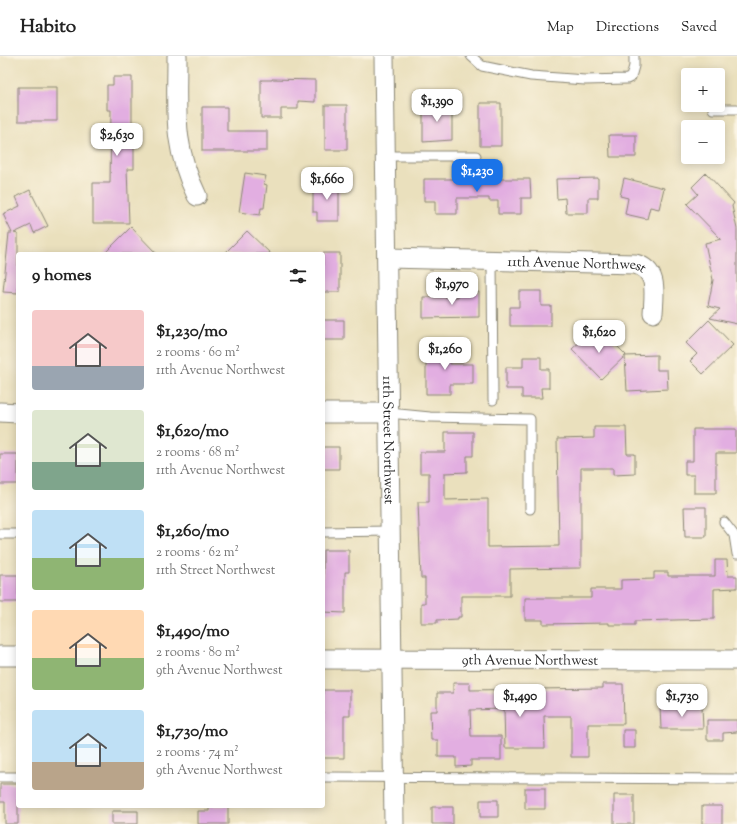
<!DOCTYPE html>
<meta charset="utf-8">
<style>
body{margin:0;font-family:"Sorts Mill Goudy",serif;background:#f6f6f6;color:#222;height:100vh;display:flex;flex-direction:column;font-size:15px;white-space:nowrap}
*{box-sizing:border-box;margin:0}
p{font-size:13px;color:#767676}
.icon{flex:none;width:22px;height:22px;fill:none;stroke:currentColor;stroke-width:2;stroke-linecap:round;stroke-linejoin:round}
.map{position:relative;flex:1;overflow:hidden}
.details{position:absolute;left:16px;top:196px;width:309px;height:556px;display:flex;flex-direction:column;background:#fff;border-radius:4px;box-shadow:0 2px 10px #0003}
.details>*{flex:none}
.controls{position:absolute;left:681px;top:12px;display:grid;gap:8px}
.controls a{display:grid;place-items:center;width:44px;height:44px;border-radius:4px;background:#fff;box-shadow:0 2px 10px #0003;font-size:20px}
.price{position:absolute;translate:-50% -34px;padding:0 9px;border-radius:8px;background:#fff;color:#222;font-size:13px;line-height:26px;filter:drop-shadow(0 1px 2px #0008)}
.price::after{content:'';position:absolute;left:50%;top:24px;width:12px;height:9px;margin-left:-6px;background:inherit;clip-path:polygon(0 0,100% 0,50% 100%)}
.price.on{background:#1a73e8;color:#fff}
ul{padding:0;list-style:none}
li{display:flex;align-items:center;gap:12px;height:100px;padding:0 16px}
li span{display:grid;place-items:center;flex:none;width:112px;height:80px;border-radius:4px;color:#555}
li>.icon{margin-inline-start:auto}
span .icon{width:48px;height:48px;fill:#fffc;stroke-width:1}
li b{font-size:17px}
h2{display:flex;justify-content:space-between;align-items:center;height:48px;padding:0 16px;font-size:17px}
header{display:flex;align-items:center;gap:24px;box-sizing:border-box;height:56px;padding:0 20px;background:#fff;border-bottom:1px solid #e0e0e0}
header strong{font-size:19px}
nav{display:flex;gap:22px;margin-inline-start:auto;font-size:14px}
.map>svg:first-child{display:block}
.building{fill:#e2aee1}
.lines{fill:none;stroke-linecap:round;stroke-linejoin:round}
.service-casing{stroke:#8a8674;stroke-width:11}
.minor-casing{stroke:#8a8674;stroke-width:21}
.service{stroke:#fff;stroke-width:9}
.minor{stroke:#fff;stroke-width:19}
.labels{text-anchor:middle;stroke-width:3.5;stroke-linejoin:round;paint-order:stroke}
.street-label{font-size:14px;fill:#2b2b2b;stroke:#fcf5e5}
</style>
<header>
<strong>Habito</strong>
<nav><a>Map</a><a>Directions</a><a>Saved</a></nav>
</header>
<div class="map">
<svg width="737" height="768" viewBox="0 0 737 768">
<rect width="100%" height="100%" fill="#fcf5e5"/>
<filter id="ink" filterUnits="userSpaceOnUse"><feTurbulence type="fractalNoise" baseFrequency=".025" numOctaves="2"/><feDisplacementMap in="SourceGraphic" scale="8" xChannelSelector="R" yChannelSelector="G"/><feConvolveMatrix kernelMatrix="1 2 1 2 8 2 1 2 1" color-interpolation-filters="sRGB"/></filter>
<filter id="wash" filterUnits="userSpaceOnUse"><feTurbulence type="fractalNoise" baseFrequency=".012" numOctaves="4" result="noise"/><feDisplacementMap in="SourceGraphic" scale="16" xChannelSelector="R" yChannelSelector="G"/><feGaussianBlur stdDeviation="0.9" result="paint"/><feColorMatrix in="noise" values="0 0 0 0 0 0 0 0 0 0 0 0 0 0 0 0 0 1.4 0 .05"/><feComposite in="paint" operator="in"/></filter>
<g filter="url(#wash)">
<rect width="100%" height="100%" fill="#eae0bd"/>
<g id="blocks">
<!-- building -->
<path class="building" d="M113,21H132V74H134V113H127L129,167H93V127H110L111,54H107V29H113Z
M272,23L315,24V46L298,45V53H281V62H261V24H272Z
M18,31H57V65H18Z
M480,47H501V90H480Z
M452,48V84L423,86V49Z
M325,49H347V94H325Z
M202,51H227V75H267V95H202Z
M609,79H636V101H610Z
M245,117L266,120L264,128L267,129L264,152H261L260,159L239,156Z
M706,117L734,147L732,150L737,173V268L710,262L720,253L708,250L713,224L705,187L721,183L687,148L698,138L692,131Z
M598,122V142H588V157H566L565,142L557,143L556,123Z
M624,122L664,132L659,153L650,151L647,163L625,158L628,142L620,140Z
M424,123H530L531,142H521V158H498V145H489V142H457V158H435V145H424Z
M317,125H339V165H317V156H313V132H317Z
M30,134L48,170L34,177L31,169L14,177L18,178V237L3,236L9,177H12L3,158L20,150L16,141Z
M131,171L157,198H104Z
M247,175L271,198H224Z
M323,197H340V236H323Z
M519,235H541V250H551V270H510V251H519Z
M458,236H479V261L423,262V241H458Z
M323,264H344V284H323Z
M709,264L733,289L703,318L690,305L697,298L686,287Z
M603,276L626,299L601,323L572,293L586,280L592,286Z
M426,289H450V308H473V328H450V338H426Z
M657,299V314H667L668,333L627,335L625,300Z
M523,301H541V313H549V332H541L542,342H522V333H506V311H523Z
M594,371H626L627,398H635V418L613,419V412H581V512L510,513V540H461V561H458V563L437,564V567H421V547H425V522H421L418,446H429V417H420V396H445V376H473V400H467V416L445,417V444L488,443V491L559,490L557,383L594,382Z
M693,373H736V397H716V437H694V419H685V405H693Z
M323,391H339V413H323Z
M0,398H18V428H0Z
M684,451H706V481H685Z
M323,494H349V516H345V557L323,556Z
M715,504H727L728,520H737V532L714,533V563L635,565V569H609V567L543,568V564H525V542H591V533H621V524L654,523V516H668V520H715Z
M0,519H18V546H0Z
M453,627H470V634L603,632V628H623L624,668H588V701H571V660H544L545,692H505L504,653L470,654L471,680H501V704H471V710L456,711V701H438V684H431L430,655H437V637H453Z
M323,634H350V660H344V702H323Z
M660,650H702L703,673H661Z
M707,664H737V676L723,677V684H707Z
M623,674H635V692H623Z
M0,728H18V768H5V746H0Z
M525,732H545V753H525Z
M614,739H634V768H614Z
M480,744H498V761H480Z
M209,750H228V768H198V755H209Z
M702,750H722V768H702Z
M432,751H453V768H432Z
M112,755H138V768H112Z"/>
</g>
</g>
<g filter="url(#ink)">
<use href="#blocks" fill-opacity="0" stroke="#8a8674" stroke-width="1"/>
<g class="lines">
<!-- service casing -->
<g class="service-casing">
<path id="service" d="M471,0L482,10L531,20L585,24L627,23L631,21L634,10V0
M713,53H737
M385,100H476
M492,205L493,344
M389,357L430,361L530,363V453
M724,466L734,479L737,498
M323,476L390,475
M0,478H18
M0,721H18
M323,721L737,723"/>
</g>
<!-- minor casing -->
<g class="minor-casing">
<g id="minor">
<path d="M177,0C177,55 172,89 197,140"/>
<path id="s1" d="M384,0L394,768"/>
<path id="s2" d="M388,202L635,208C659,214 654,238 653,257"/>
<path d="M0,356L18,357"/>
<path d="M323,357H389"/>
<path d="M0,600H18"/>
<path id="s3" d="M323,603L737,604"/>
</g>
</g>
<!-- service -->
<use href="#service" class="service"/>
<!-- minor -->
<use href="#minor" class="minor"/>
</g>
</g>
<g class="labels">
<!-- street labels -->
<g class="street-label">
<text dy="5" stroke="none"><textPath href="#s2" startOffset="189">11th Avenue Northwest</textPath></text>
<text dy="5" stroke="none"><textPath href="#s1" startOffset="384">11th Street Northwest</textPath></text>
<text dy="5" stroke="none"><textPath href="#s3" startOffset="207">9th Avenue Northwest</textPath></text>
</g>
</g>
</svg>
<div class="controls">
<a>+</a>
<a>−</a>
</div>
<b class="price" style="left:437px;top:67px">$1,390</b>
<b class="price" style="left:117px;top:101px">$2,630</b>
<b class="price on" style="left:477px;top:137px">$1,230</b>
<b class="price" style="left:327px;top:145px">$1,660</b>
<b class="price" style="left:452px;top:250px">$1,970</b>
<b class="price" style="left:599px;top:298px">$1,620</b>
<b class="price" style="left:445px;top:315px">$1,260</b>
<b class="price" style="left:520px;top:662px">$1,490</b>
<b class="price" style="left:682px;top:662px">$1,730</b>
<section class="details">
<h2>9 homes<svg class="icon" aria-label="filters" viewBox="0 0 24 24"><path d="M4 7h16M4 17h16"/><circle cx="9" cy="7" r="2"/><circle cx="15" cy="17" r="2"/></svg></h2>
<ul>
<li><span style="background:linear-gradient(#f6c9c9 70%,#9aa5b1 0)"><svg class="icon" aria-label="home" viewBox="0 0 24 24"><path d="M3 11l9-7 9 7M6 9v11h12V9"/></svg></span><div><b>$1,230/mo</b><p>2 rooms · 60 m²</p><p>11th Avenue Northwest</p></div></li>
<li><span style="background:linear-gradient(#dfe7d0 65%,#7fa58c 0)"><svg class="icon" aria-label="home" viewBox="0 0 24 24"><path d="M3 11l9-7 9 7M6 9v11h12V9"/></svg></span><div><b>$1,620/mo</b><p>2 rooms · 68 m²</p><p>11th Avenue Northwest</p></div></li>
<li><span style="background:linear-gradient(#bfe0f5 60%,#8fb573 0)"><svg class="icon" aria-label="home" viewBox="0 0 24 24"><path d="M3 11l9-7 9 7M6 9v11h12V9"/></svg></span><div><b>$1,260/mo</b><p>2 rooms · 62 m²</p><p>11th Street Northwest</p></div></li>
<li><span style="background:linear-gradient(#ffd9b3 60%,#8fb573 0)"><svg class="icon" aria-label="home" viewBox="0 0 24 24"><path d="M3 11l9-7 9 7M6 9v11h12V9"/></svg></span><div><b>$1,490/mo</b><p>2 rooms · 80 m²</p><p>9th Avenue Northwest</p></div></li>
<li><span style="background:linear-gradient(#bfe0f5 65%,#b9a48a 0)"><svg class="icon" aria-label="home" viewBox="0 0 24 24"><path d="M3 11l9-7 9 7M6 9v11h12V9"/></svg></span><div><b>$1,730/mo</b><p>2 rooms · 74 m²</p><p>9th Avenue Northwest</p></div></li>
</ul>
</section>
</div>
